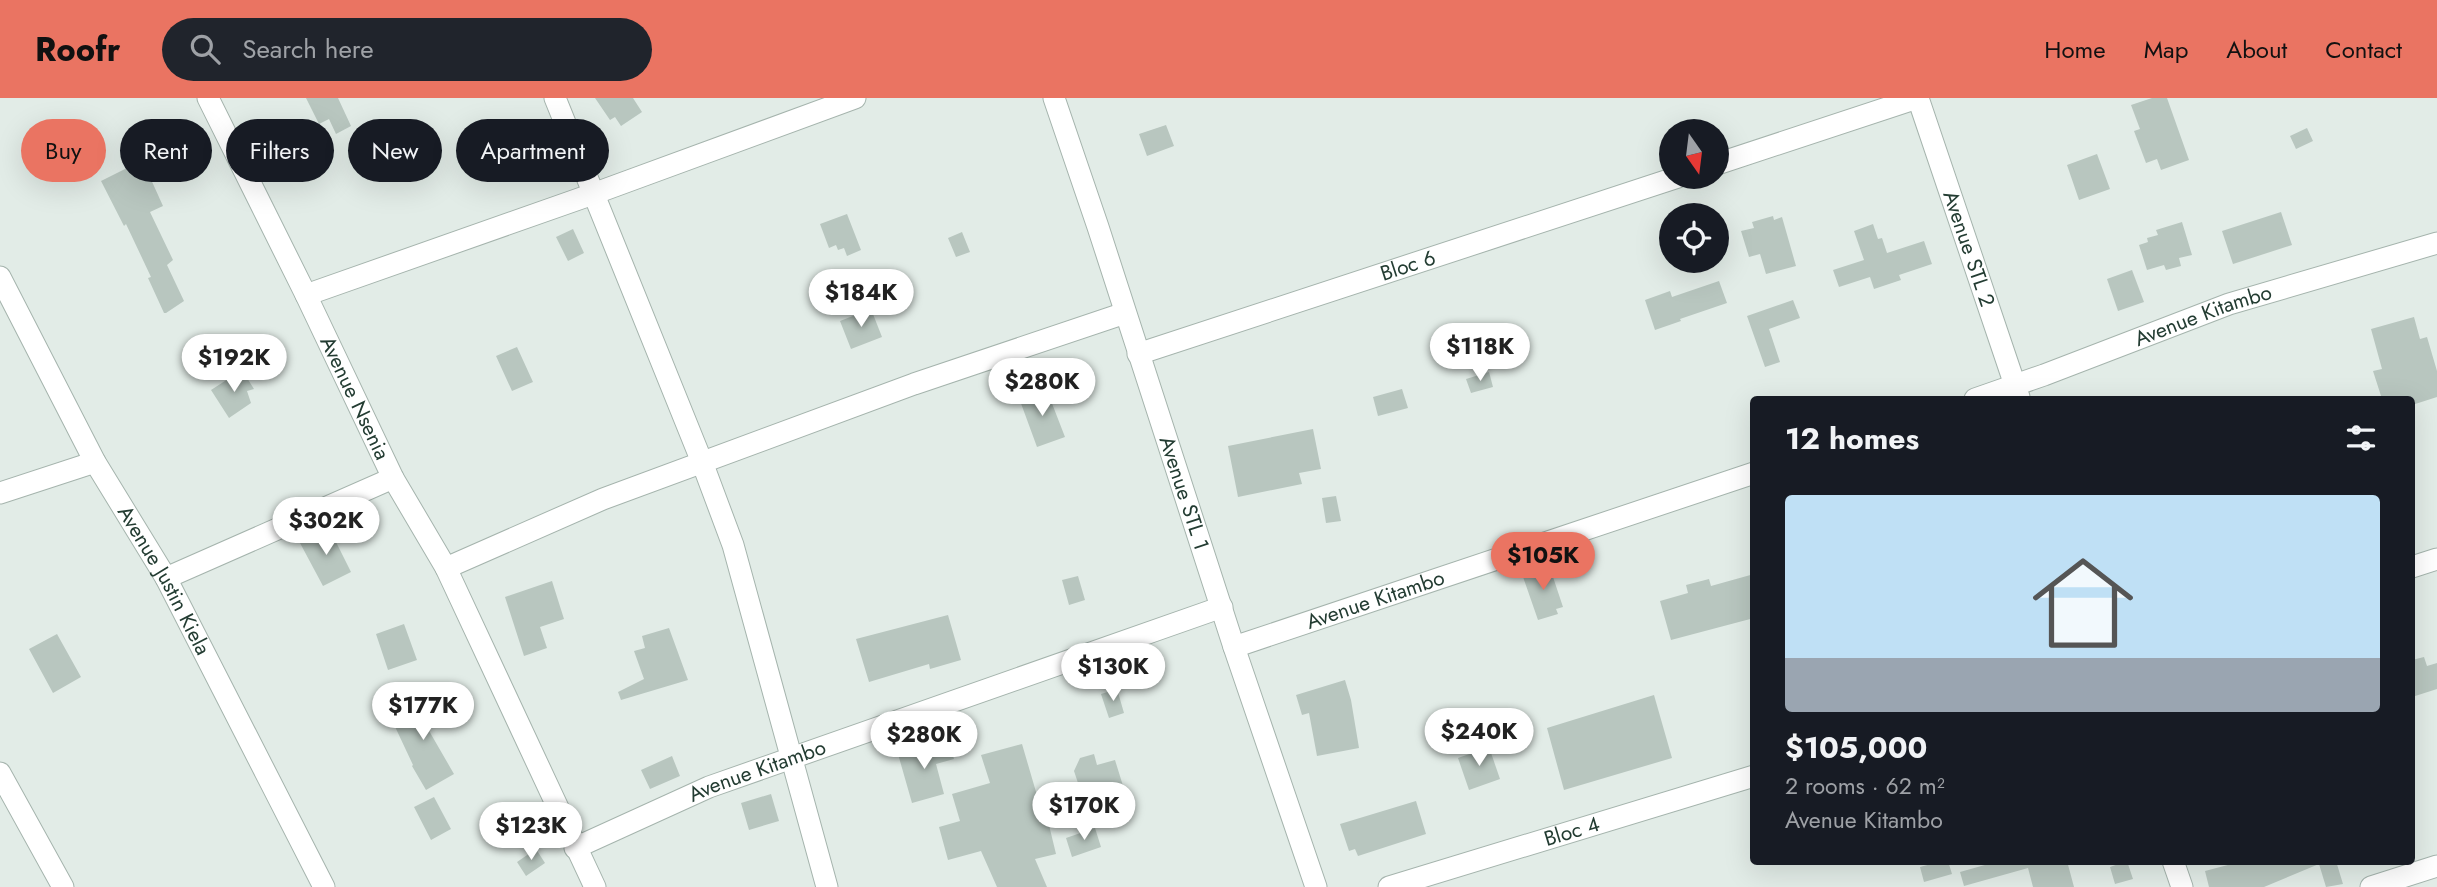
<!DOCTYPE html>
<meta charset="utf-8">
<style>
body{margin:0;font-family:Jost,sans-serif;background:#20242c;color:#f1f3f6;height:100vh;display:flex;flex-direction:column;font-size:26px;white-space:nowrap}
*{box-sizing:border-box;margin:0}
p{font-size:23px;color:#9ea1a6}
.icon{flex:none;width:38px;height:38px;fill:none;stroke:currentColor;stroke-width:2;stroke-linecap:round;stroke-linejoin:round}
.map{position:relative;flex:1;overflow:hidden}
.details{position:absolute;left:1750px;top:298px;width:665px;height:469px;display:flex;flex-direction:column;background:#171b24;border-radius:7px;box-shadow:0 7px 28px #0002}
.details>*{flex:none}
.hud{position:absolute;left:21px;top:21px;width:665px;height:63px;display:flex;gap:14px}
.needle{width:46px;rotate:166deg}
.controls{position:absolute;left:1659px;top:21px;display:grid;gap:14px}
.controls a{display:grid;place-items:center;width:70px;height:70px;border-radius:50%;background:#171b24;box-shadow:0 7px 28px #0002;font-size:35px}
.price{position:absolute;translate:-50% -60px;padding:0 16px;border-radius:24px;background:#fff;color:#222;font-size:23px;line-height:46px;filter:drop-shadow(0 2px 4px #0008)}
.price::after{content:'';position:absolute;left:50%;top:42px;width:21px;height:16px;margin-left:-10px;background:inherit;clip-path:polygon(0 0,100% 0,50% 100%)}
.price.current{background:#ea7462;color:#111}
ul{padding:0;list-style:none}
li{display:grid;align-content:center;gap:14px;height:371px;padding:0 35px}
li+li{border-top:2px solid #363941}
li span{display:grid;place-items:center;height:217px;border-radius:7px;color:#555}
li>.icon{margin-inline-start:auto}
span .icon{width:126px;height:126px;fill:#fffc;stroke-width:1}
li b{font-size:30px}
h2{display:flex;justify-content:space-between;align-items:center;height:84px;padding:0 35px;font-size:30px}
.tag{padding:0 24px;border-radius:32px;background:#171b24;box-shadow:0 7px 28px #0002;font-size:24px;line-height:63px}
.tag.current{background:#ea7462;color:#111}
header{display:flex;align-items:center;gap:42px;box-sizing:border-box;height:98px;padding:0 35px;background:#ea7462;color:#111}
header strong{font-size:33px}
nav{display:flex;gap:38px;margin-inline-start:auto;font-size:24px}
.search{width:490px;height:63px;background:#20242c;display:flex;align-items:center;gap:18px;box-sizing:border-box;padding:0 24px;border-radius:38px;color:#9ea1a6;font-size:26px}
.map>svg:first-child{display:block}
.building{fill:#b8c6bf}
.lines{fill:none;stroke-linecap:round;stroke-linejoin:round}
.minor-casing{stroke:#a5b4ad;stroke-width:23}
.minor{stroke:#fff;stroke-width:21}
.labels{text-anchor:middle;stroke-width:5;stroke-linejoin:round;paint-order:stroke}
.street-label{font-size:21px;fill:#233c32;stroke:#f3f8f5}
</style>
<header>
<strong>Roofr</strong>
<div class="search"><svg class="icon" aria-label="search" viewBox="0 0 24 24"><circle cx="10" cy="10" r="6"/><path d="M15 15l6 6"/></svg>Search here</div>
<nav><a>Home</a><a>Map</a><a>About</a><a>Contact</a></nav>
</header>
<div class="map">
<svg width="2437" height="789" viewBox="0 0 2437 789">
<rect width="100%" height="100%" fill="#e2ece7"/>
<!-- building -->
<path class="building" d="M306,0H338L351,28L336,36L329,21L319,26Z
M595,0H633L642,14L621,28L615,19L610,22Z
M2152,0H2167L2189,62L2161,72L2157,61L2146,65L2134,33L2140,31L2131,7Z
M1166,27L1174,48L1147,58L1139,36Z
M2307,30L2313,43L2296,51L2290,38Z
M411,36L418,62L396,68L389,42Z
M2097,56L2110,91L2079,102L2067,67Z
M144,66L163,108L150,114L173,162L167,167L184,203L166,215H164L148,180L151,179L126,126L124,128L101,83L133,67L135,70Z
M2281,114L2292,147L2233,166L2222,133Z
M847,116L861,152L847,158L844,150L838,152L836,147L829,150L820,126Z
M1773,118L1774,122L1782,119L1796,168L1766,176L1760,156L1749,159L1741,133L1754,130L1752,124Z
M2182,124L2192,157L2179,160L2181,168L2166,172L2164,167L2147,172L2139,147L2148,144L2147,140L2158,137L2156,132Z
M1873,126L1878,141L1882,140L1887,155L1924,143L1932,166L1899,177L1901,182L1874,191L1870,179L1839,189L1833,172L1864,162L1854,133Z
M573,131L584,155L568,163L556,139Z
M962,134L970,154L956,159L948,140Z
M2132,172L2144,204L2118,213L2107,181Z
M1719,183L1727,205L1680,221L1681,223L1655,232L1645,202L1670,193L1672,199Z
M1793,202L1800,220L1769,231L1780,264L1765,269L1747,218Z
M871,211L882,239L851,251L840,223Z
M2414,219L2420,241L2427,239L2437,273V299L2412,307V301H2382L2373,273L2382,271L2371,231Z
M517,249L533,284L512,293L496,258Z
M242,272L254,291L247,293L251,305L229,320L211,292Z
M1489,274L1493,289L1471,295L1466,281Z
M1046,290L1065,339L1037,349L1019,300Z
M1402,291L1408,310L1378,318L1373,299Z
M1313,331L1321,371L1299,375L1302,386L1238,399L1228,348Z
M1336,398L1341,423L1326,425L1322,400Z
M329,430L351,474L323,488L300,445Z
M1549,467L1563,509L1556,511L1558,516L1538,522L1522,476Z
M1754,476V520L1671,542L1660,503L1688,495L1686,487L1709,481L1711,488Z
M1078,478L1085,502L1069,507L1062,482Z
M552,483L564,521L540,529L547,550L524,558L505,499Z
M948,517L961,562L930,571L929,566L869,584L856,541Z
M404,526L417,562L388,572L376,536Z
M669,530L688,582L621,602L618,594L644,581L634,553L645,550L642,538Z
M57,536L81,579L53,595L29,551Z
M2424,559L2427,568L2437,565V591L2412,599V562Z
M1345,582L1351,602L1359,650L1317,658L1309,615L1302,617L1296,597Z
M1117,591L1124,615L1109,620L1101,596Z
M1654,597L1672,660L1564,692L1547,630Z
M430,599L443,624L428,631L454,676L426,692L412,668L413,667L390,618Z
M949,646L954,661L936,666L944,696L912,705L898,656L930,647L931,652Z
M1022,646L1046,728L1049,727L1056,756L1035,761L1047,789H997L981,753L948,762L939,729L960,723L952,696L990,685L981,657Z
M1489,649L1500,681L1469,692L1458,660Z
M1094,656L1097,667L1115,662L1124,691L1084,703L1074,673L1080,660Z
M672,658L680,678L650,691L641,672Z
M771,696L779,723L749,732L741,705Z
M434,699L451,731L431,742L414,709Z
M1416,703L1426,736L1358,758L1355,751L1349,753L1340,726Z
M1095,730L1101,749L1072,759L1066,740Z
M536,751L545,765L526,778L517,764Z
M1942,763H1948L1952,776L1924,784L1920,769Z
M1999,763H2067L2074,789H2033L2028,770L1964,788L1960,774Z
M2127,763L2133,781L2115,786L2110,769Z
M2243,763H2336L2343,786L2326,789L2319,766L2264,789H2209L2205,773Z"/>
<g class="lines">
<!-- minor casing -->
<g class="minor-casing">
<g id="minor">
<path id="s1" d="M208,0L306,197L393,380L446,470L595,789"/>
<path d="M555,0L702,364L733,447L827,789"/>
<path id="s2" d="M1054,0L1098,129L1234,549L1316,789"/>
<path id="s3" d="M1918,0L2019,299"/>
<path d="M1717,66L1917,0"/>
<path id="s4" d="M0,179L95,364L166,480L324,789"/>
<path d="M306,197L593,96L855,0"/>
<path id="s5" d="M1138,256L1678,79"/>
<path id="s6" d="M1975,301L2044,277L2229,206L2437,145"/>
<path d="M0,395L95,364"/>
<path d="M2412,469L2437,461"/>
<path d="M446,470L603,401L914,286L1125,215"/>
<path d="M166,480L393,380"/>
<path id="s7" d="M1234,549L1754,375"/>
<path d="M0,675L63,789"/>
<path id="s8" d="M575,750L709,689L1222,509"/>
<path d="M2173,763L2182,789"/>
<path id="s9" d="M1389,789L1754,678"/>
<path d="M2371,789L2437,768"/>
</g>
</g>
<!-- minor -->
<use href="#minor" class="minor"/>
</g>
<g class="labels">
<!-- street labels -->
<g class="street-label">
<text dy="7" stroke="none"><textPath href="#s3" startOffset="159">Avenue STL 2</textPath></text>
<text dy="7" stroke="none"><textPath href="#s5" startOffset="284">Bloc 6</textPath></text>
<text dy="7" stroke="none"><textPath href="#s6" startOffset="243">Avenue Kitambo</textPath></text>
<text dy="7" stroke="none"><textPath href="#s1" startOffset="334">Avenue Nsenia</textPath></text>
<text dy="7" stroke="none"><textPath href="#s2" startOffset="416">Avenue STL 1</textPath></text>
<text dy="7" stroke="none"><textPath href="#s4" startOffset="345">Avenue Justin Kiela</textPath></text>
<text dy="7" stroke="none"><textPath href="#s7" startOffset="149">Avenue Kitambo</textPath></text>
<text dy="7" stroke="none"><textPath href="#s8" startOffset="198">Avenue Kitambo</textPath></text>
<text dy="7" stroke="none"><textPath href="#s9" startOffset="191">Bloc 4</textPath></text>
</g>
</g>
</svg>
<div class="controls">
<a><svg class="needle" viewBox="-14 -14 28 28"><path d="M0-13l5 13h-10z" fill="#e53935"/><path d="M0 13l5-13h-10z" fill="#9ea1a6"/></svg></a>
<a><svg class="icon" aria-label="locate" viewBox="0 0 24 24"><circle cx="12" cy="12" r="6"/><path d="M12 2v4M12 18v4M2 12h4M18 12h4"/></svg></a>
</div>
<b class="price" style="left:861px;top:231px">$184K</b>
<b class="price" style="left:1480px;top:285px">$118K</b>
<b class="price" style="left:234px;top:296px">$192K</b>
<b class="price" style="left:1042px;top:320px">$280K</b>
<b class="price" style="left:326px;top:459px">$302K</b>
<b class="price current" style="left:1543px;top:494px">$105K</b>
<b class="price" style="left:1113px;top:605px">$130K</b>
<b class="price" style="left:423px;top:644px">$177K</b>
<b class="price" style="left:1479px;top:670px">$240K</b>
<b class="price" style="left:924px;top:673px">$280K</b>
<b class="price" style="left:1084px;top:744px">$170K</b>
<b class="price" style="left:531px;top:764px">$123K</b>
<div class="hud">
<a class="tag current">Buy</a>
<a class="tag">Rent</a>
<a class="tag">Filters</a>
<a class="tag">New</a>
<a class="tag">Apartment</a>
</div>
<section class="details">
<h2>12 homes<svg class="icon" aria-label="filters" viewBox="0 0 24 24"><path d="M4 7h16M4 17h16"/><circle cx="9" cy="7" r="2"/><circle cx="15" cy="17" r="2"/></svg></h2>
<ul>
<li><span style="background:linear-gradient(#bfe0f5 75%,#9aa5b1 0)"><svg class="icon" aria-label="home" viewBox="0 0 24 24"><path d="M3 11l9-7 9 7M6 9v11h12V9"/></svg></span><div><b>$105,000</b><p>2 rooms · 62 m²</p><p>Avenue Kitambo</p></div></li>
</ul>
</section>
</div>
